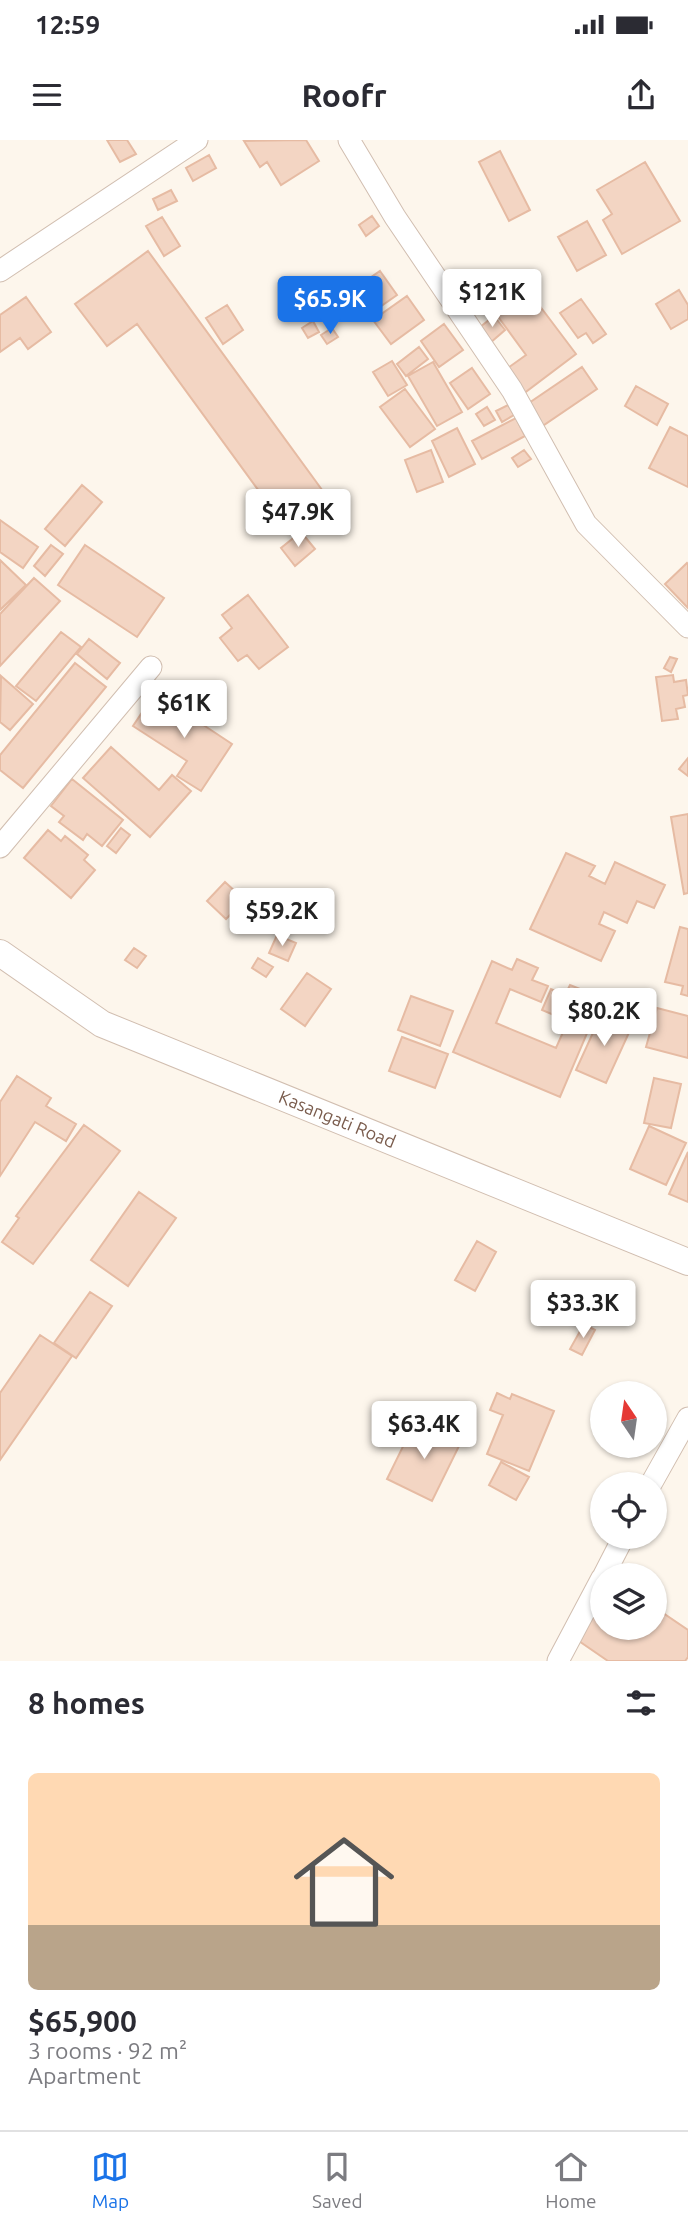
<!DOCTYPE html>
<meta charset="utf-8">
<style>
body{margin:0;font-family:Ubuntu,sans-serif;background:#f7f7f7;color:#2b2b33;height:100vh;display:flex;flex-direction:column;font-size:26px;white-space:nowrap}
*{box-sizing:border-box;margin:0}
p{font-size:23px;color:#7c7c81}
.icon{flex:none;width:38px;height:38px;fill:none;stroke:currentColor;stroke-width:2;stroke-linecap:round;stroke-linejoin:round}
.map{position:relative;height:1521px;overflow:hidden}
.sheet{display:flex;flex-direction:column;background:#fff;flex:1}
.sheet>*{flex:none}
.needle{width:46px;rotate:347deg}
.buttons{position:absolute;left:590px;top:1241px;display:grid;gap:14px}
.buttons a{display:grid;place-items:center;width:77px;height:77px;border-radius:50%;background:#fff;box-shadow:0 2px 5px #0004;font-size:35px}
.price{position:absolute;translate:-50% -60px;padding:0 16px;border-radius:7px;background:#fff;color:#222;font-size:23px;line-height:46px;filter:drop-shadow(0 2px 4px #0008)}
.price::after{content:'';position:absolute;left:50%;top:42px;width:21px;height:16px;margin-left:-10px;background:inherit;clip-path:polygon(0 0,100% 0,50% 100%)}
.price.on{background:#1a73e8;color:#fff}
ul{padding:0;list-style:none}
li{display:grid;align-content:center;gap:14px;height:371px;padding:0 28px}
li+li{border-top:2px solid #e1e1e2}
li span{display:grid;place-items:center;height:217px;border-radius:10px;color:#555}
li>.icon{margin-inline-start:auto}
span .icon{width:126px;height:126px;fill:#fffc;stroke-width:1}
li b{font-size:30px}
h2{display:flex;justify-content:space-between;align-items:center;height:84px;padding:0 28px;font-size:30px}
.status{display:flex;justify-content:space-between;align-items:center;height:49px;padding:0 35px;background:#fff;direction:ltr}
.status svg{height:19px;fill:currentColor}
header{display:flex;justify-content:space-between;align-items:center;height:91px;padding:0 28px;background:#fff;font-size:32px;font-weight:700}
.dock{display:flex;justify-content:space-around;align-items:center;height:98px;border-top:2px solid #e1e1e2;background:#fff;font-size:19px;color:#7c7c81}
.dock a{display:grid;justify-items:center;gap:4px}
.dock .on{color:#1a73e8}
.map>svg:first-child{display:block}
.building{fill:#f3d5c3;stroke:#e6bba3;stroke-width:2}
.lines{fill:none;stroke-linecap:round;stroke-linejoin:round}
.minor-casing{stroke:#d1beb0;stroke-width:23}
.tertiary-casing{stroke:#d1beb0;stroke-width:28}
.minor{stroke:#fff;stroke-width:21}
.tertiary{stroke:#fff;stroke-width:26}
.labels{text-anchor:middle;stroke-width:5;stroke-linejoin:round;paint-order:stroke}
.street-label{font-size:18px;fill:#7a5c4d;stroke:#fffaf3}
</style>
<div class="status"><b>12:59</b><svg viewBox="0 0 49 12"><path d="M0 12V9h3v3zM5 12V6h3v6zM10 12V3h3v9zM15 12V0h3v12zM26 1h20v11H26zM47 4h2v5h-2z"/></svg></div>
<header><svg class="icon" aria-label="menu" viewBox="0 0 24 24"><path d="M4 6h16M4 12h16M4 18h16"/></svg>Roofr<svg class="icon" aria-label="share" viewBox="0 0 24 24"><path d="M12 15V3M7 8l5-5 5 5M5 13v7h14v-7"/></svg></header>
<div class="map">
<svg width="688" height="1521" viewBox="0 0 688 1521">
<rect width="100%" height="100%" fill="#fdf6ec"/>
<!-- building -->
<path class="building" d="M107,0H127L136,14L120,22Z
M306,0L319,21L281,45L267,22L260,27L244,1Z
M500,11L530,70L509,81L479,22Z
M209,15L216,28L193,41L186,28Z
M645,22L680,81L622,114L603,80L612,74L597,50Z
M171,50L177,61L158,70L153,59Z
M372,76L379,86L366,96L359,85Z
M162,77L180,106L164,116L146,86Z
M587,81L606,115L577,131L558,97Z
M148,111L325,354L283,384L137,184L107,206L75,164Z
M380,131L397,155L374,171L357,147Z
M679,150L688,165V179L671,189L656,164Z
M530,153L576,214L523,254L505,230L526,215L491,167L506,155L513,165Z
M407,156L424,180L391,204L373,180Z
M26,157L51,192L28,209L20,198L0,212V175Z
M581,159L606,194L593,203L586,193L578,198L560,173Z
M227,165L243,190L223,204L206,178Z
M494,176L505,190L490,203L479,188Z
M313,181L319,192L308,198L302,188Z
M444,184L463,210L439,227L421,201Z
M332,188L338,197L327,204L321,195Z
M419,207L428,219L406,236L397,224Z
M392,221L407,245L388,256L373,232Z
M433,222L462,272L437,286L408,236Z
M582,227L597,249L541,287L526,265Z
M472,228L490,254L468,269L450,243Z
M636,246L668,264L657,285L625,266Z
M405,249L435,289L410,307L380,267Z
M508,265L514,275L502,282L496,271Z
M487,267L495,280L484,286L476,274Z
M516,278L525,296L482,319L472,301Z
M670,287L688,296V347L649,328Z
M457,288L475,324L449,337L432,301Z
M431,310L443,342L417,352L405,320Z
M524,310L531,319L518,327L512,318Z
M82,345L102,362L65,406L45,389Z
M0,380L38,407L23,428L0,412Z
M301,392L315,409L295,426L281,408Z
M51,405L63,414L45,436L34,426Z
M85,405L164,458L137,497L58,445Z
M0,420L26,445L0,470Z
M687,423L688,424V468L665,444Z
M34,438L60,461L0,526V474Z
M248,455L288,507L259,529L247,515L238,521L220,498L232,488L222,475Z
M61,492L81,507L36,561L16,546Z
M89,499L120,523L107,539L77,514Z
M670,517L677,519L671,532L664,528Z
M75,523L106,547L23,648L0,630V615Z
M673,535L674,542L686,540L688,555L683,556L685,567L676,569L678,579L662,581L656,537Z
M1,536L33,564L10,590L0,582Z
M155,553L232,604L201,651L177,636L187,621L133,586Z
M111,607L159,650L172,635L191,651L150,697L83,638Z
M688,618V636L679,629Z
M72,639L123,680L102,706L87,694L83,700L59,682L64,676L51,666Z
M688,674V753L684,754L671,677Z
M121,688L130,695L116,713L107,706Z
M48,690L61,701L65,696L88,715L84,720L95,730L71,758L24,718Z
M566,713L595,726L589,736L605,744L615,722L665,745L654,768L637,761L627,783L604,772L599,784L615,791L601,821L530,789Z
M225,742L261,775L251,785L235,770L226,779L207,761Z
M680,787L688,789V856L681,854L683,846L665,842Z
M277,795L296,803L288,821L269,813Z
M134,808L146,816L137,828L125,820Z
M258,818L273,827L266,837L252,828Z
M517,819L538,828L532,840L548,846L541,862L510,849L496,883L556,908L568,881L542,870L551,849L565,855L570,845L588,852L582,866L596,872L560,957L453,912L492,821L512,830Z
M307,833L331,849L305,886L281,869Z
M613,852L633,861L624,878L604,868Z
M411,856L453,871L440,906L398,890Z
M657,868L688,876V918L646,907Z
M602,873L632,886L606,943L576,930Z
M402,897L448,914L435,948L389,931Z
M17,936L51,958L46,966L76,984L66,1001L35,982L0,1036V962Z
M654,938L681,944L671,988L644,983Z
M84,985L120,1011L33,1124L2,1102L19,1078L16,1076Z
M649,986L686,1003L666,1045L630,1029Z
M688,1012V1062L669,1054Z
M139,1052L176,1078L128,1146L91,1120Z
M477,1101L496,1112L475,1151L455,1140Z
M90,1152L112,1166L76,1218L54,1203Z
M584,1184L595,1190L582,1215L570,1209Z
M40,1195L72,1216L0,1320V1253Z
M497,1253L510,1259L512,1254L554,1271L529,1331L487,1314L503,1275L490,1270Z
M416,1280L461,1302L432,1361L387,1339Z
M501,1322L529,1337L516,1360L489,1345Z
M602,1463V1488H654V1467L688,1490V1517L685,1521H608L576,1499Z"/>
<g class="lines">
<!-- minor casing -->
<g class="minor-casing">
<path id="minor" d="M349,0L395,77L512,250L586,384L688,487
M0,131L197,0
M0,707L151,527
M651,1344L688,1278
M604,1435L624,1396
M558,1521L602,1438"/>
</g>
<!-- tertiary casing -->
<g class="tertiary-casing">
<g id="tertiary">
<path id="s1" d="M0,813L102,884L688,1122"/>
</g>
</g>
<!-- minor -->
<use href="#minor" class="minor"/>
<!-- tertiary -->
<use href="#tertiary" class="tertiary"/>
</g>
<g class="labels">
<!-- street labels -->
<g class="street-label">
<text dy="6" stroke="none"><textPath href="#s1" startOffset="378">Kasangati Road</textPath></text>
</g>
</g>
</svg>
<div class="buttons">
<a><svg class="needle" viewBox="-14 -14 28 28"><path d="M0-13l5 13h-10z" fill="#e53935"/><path d="M0 13l5-13h-10z" fill="#7c7c81"/></svg></a>
<a><svg class="icon" aria-label="locate" viewBox="0 0 24 24"><circle cx="12" cy="12" r="6"/><path d="M12 2v4M12 18v4M2 12h4M18 12h4"/></svg></a>
<a><svg class="icon" aria-label="layers" viewBox="0 0 24 24"><path d="M12 4l9 5-9 5-9-5zM3 14l9 5 9-5"/></svg></a>
</div>
<b class="price" style="left:492px;top:189px">$121K</b>
<b class="price on" style="left:330px;top:196px">$65.9K</b>
<b class="price" style="left:298px;top:409px">$47.9K</b>
<b class="price" style="left:184px;top:600px">$61K</b>
<b class="price" style="left:282px;top:808px">$59.2K</b>
<b class="price" style="left:604px;top:908px">$80.2K</b>
<b class="price" style="left:583px;top:1200px">$33.3K</b>
<b class="price" style="left:424px;top:1321px">$63.4K</b>
</div>
<section class="sheet">
<h2>8 homes<svg class="icon" aria-label="filters" viewBox="0 0 24 24"><path d="M4 7h16M4 17h16"/><circle cx="9" cy="7" r="2"/><circle cx="15" cy="17" r="2"/></svg></h2>
<ul>
<li><span style="background:linear-gradient(#ffd9b3 70%,#b9a48a 0)"><svg class="icon" aria-label="home" viewBox="0 0 24 24"><path d="M3 11l9-7 9 7M6 9v11h12V9"/></svg></span><div><b>$65,900</b><p>3 rooms · 92 m²</p><p>Apartment</p></div></li>
</ul>
</section>
<nav class="dock">
<a class="on"><svg class="icon" aria-label="map" viewBox="0 0 24 24"><path d="M3 6l6-2 6 2 6-2v14l-6 2-6-2-6 2zM9 4v14M15 6v14"/></svg>Map</a>
<a><svg class="icon" aria-label="saved" viewBox="0 0 24 24"><path d="M7 4h10v16l-5-4-5 4z"/></svg>Saved</a>
<a><svg class="icon" aria-label="home" viewBox="0 0 24 24"><path d="M3 11l9-7 9 7M6 9v11h12V9"/></svg>Home</a>
</nav>
